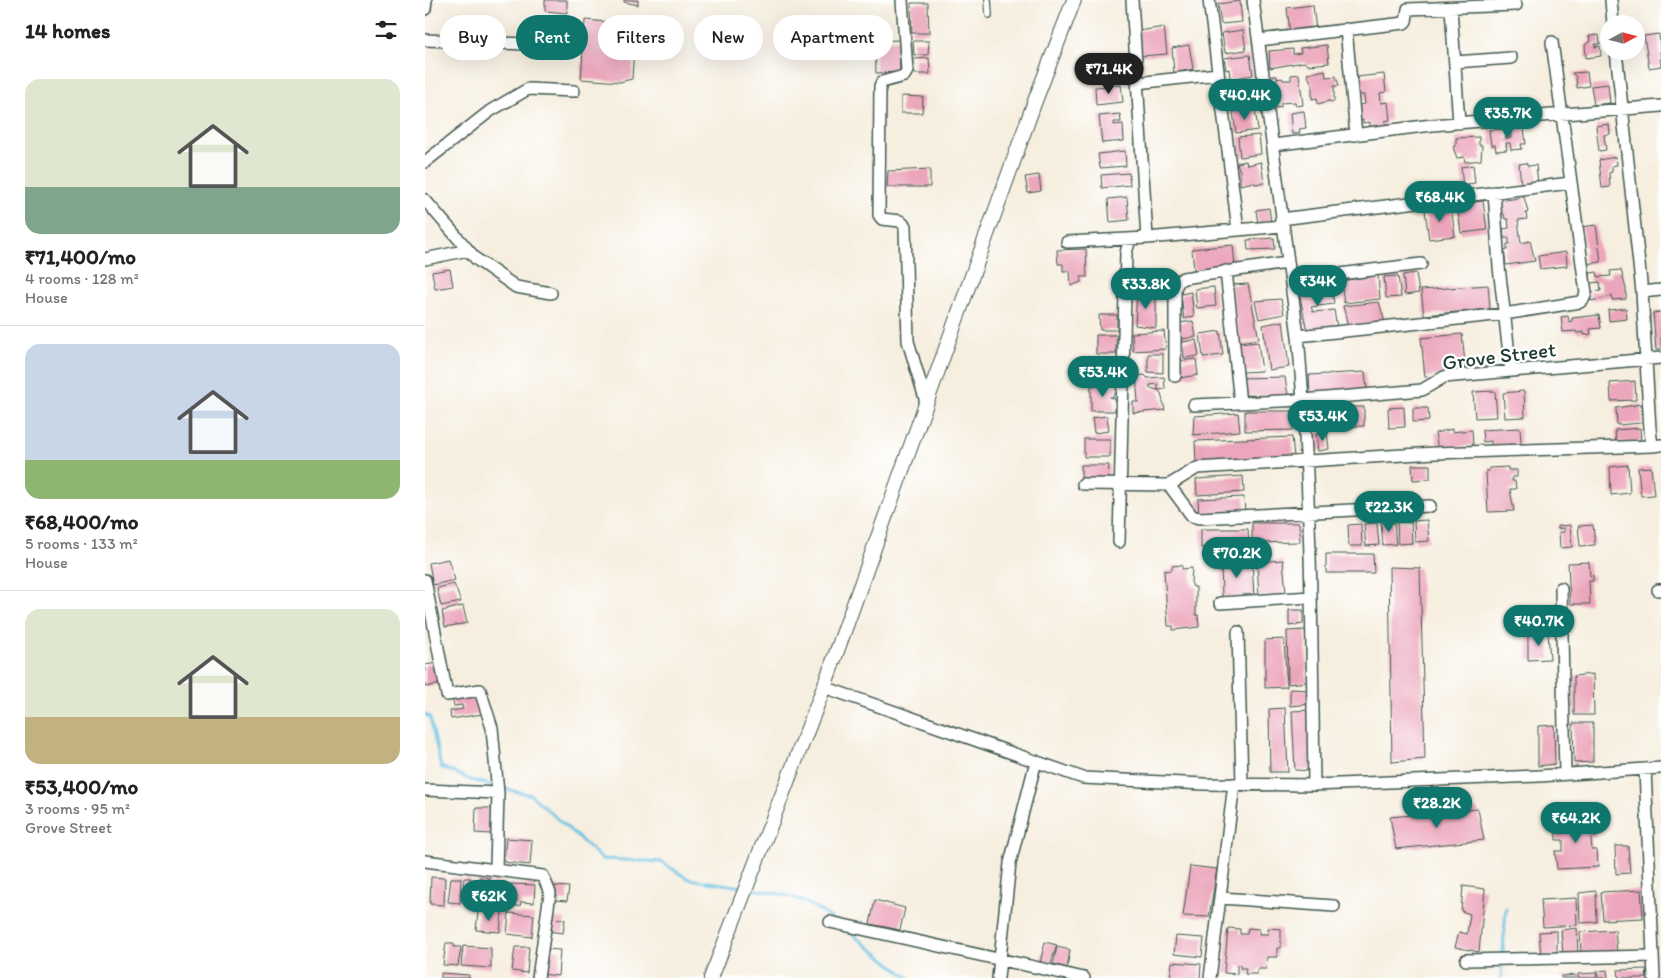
<!DOCTYPE html>
<meta charset="utf-8">
<style>
body{margin:0;font-family:Itim,sans-serif;background:#f6f6f6;color:#222;height:100vh;display:flex;flex-direction:column;font-size:19px;white-space:nowrap}
*{box-sizing:border-box;margin:0}
p{font-size:16px;color:#767676}
.icon{flex:none;width:28px;height:28px;fill:none;stroke:currentColor;stroke-width:2;stroke-linecap:round;stroke-linejoin:round}
.map{position:relative;flex:1;overflow:hidden}
.panel{display:flex;flex-direction:column;background:#fff;width:425px}
.panel>*{flex:none}
.banner{position:absolute;left:15px;top:15px;width:475px;height:45px;display:flex;gap:10px}
.needle{width:32px;rotate:83deg}
.buttons{position:absolute;left:1175px;top:15px;display:grid;gap:10px}
.buttons a{display:grid;place-items:center;width:45px;height:45px;border-radius:50%;background:#fff;box-shadow:0 5px 20px #0002;font-size:25px}
.price{position:absolute;translate:-50% -42px;padding:0 11px;border-radius:18px;background:#0f766e;color:#fff;font-size:16px;line-height:32px;filter:drop-shadow(0 1px 2px #0008)}
.price::after{content:'';position:absolute;left:50%;top:30px;width:15px;height:11px;margin-left:-8px;background:inherit;clip-path:polygon(0 0,100% 0,50% 100%)}
.price.selected{background:#222;color:#fff}
ul{padding:0;list-style:none}
li{display:grid;align-content:center;gap:10px;height:265px;padding:0 25px}
li+li{border-top:1px solid #e0e0e0}
li span{display:grid;place-items:center;height:155px;border-radius:15px;color:#555}
li>.icon{margin-inline-start:auto}
span .icon{width:90px;height:90px;fill:#fffc;stroke-width:1}
li b{font-size:21px}
h2{display:flex;justify-content:space-between;align-items:center;height:60px;padding:0 25px;font-size:21px}
.chip{padding:0 18px;border-radius:22px;background:#fff;box-shadow:0 5px 20px #0002;font-size:18px;line-height:45px}
.chip.selected{background:#0f766e;color:#fff}
main{display:flex;flex:1;min-height:0}
.map>svg:first-child{display:block}
.lines{fill:none;stroke-linecap:round;stroke-linejoin:round}
.stream{stroke:#65bfe3;stroke-width:3}
.building{fill:#eca6bc}
.service-casing{stroke:#3f584e;stroke-width:8}
.minor-casing{stroke:#3f584e;stroke-width:14}
.tertiary-casing{stroke:#3f584e;stroke-width:16}
.service{stroke:#fff;stroke-width:5.5}
.minor{stroke:#fff;stroke-width:11}
.tertiary{stroke:#fff;stroke-width:14}
.labels{text-anchor:middle;stroke-width:4.5;stroke-linejoin:round;paint-order:stroke}
.street-label{font-size:21px;fill:#1f3d34;stroke:#fff}
</style>
<main>
<section class="panel">
<h2>14 homes<svg class="icon" aria-label="filters" viewBox="0 0 24 24"><path d="M4 7h16M4 17h16"/><circle cx="9" cy="7" r="2"/><circle cx="15" cy="17" r="2"/></svg></h2>
<ul>
<li><span style="background:linear-gradient(#dfe7d0 70%,#7fa58c 0)"><svg class="icon" aria-label="home" viewBox="0 0 24 24"><path d="M3 11l9-7 9 7M6 9v11h12V9"/></svg></span><div><b>₹71,400/mo</b><p>4 rooms · 128 m²</p><p>House</p></div></li>
<li><span style="background:linear-gradient(#c9d6e8 75%,#8fb573 0)"><svg class="icon" aria-label="home" viewBox="0 0 24 24"><path d="M3 11l9-7 9 7M6 9v11h12V9"/></svg></span><div><b>₹68,400/mo</b><p>5 rooms · 133 m²</p><p>House</p></div></li>
<li><span style="background:linear-gradient(#dfe7d0 70%,#c2b280 0)"><svg class="icon" aria-label="home" viewBox="0 0 24 24"><path d="M3 11l9-7 9 7M6 9v11h12V9"/></svg></span><div><b>₹53,400/mo</b><p>3 rooms · 95 m²</p><p>Grove Street</p></div></li>
</ul>
</section>
<div class="map">
<svg width="1236" height="978" viewBox="0 0 1236 978">
<rect width="100%" height="100%" fill="#fff"/>
<filter id="ink" filterUnits="userSpaceOnUse"><feTurbulence type="fractalNoise" baseFrequency=".02" numOctaves="2"/><feDisplacementMap in="SourceGraphic" scale="10" xChannelSelector="R" yChannelSelector="G"/><feConvolveMatrix kernelMatrix="1 2 1 2 8 2 1 2 1" color-interpolation-filters="sRGB"/></filter>
<filter id="wash" filterUnits="userSpaceOnUse"><feTurbulence type="fractalNoise" baseFrequency=".0096" numOctaves="4" result="noise"/><feDisplacementMap in="SourceGraphic" scale="20" xChannelSelector="R" yChannelSelector="G"/><feGaussianBlur stdDeviation="1.12" result="paint"/><feColorMatrix in="noise" values="0 0 0 0 0 0 0 0 0 0 0 0 0 0 0 0 0 1.4 0 .05"/><feComposite in="paint" operator="in"/></filter>
<g filter="url(#wash)">
<rect width="100%" height="100%" fill="#f6eede"/>
<g class="lines">
<!-- stream -->
<path class="stream" d="M0,714L5,717L16,767L46,780L70,786
M76,788L106,795L177,859L236,862L264,879L317,887
M325,889C361,894 378,897 407,919
M422,930L484,978
M1076,978L1081,908"/>
</g>
<g id="blocks">
<!-- building -->
<path class="building" d="M120,0H142V13L120,11Z
M199,0H213V5L199,2Z
M815,1L817,22L796,24L793,4Z
M486,3H503L504,33H487Z
M888,5L891,30L865,33L862,8Z
M160,20L206,24L205,29L210,30L207,79L195,82L156,79Z
M739,27L742,54L716,56L714,31Z
M818,30L821,50L800,53L797,33Z
M1234,34L1236,66L1224,68L1219,36Z
M1174,35L1175,44H1170V47L1175,46L1176,56L1161,58L1160,45L1165,41L1164,36Z
M474,40L475,72L451,73L450,41Z
M488,41H504L503,55H489Z
M764,45L768,69L749,73L747,48Z
M902,45L904,63L883,65L879,62L845,68L844,51L868,49V54L876,53L875,48Z
M825,55L828,75L805,79L804,69L801,70L799,58Z
M504,58L505,74H489V59Z
M696,61L698,79L671,82L670,64Z
M900,70L901,77L911,76L914,86H909V102L904,101L893,104L892,98L887,99V84L882,74Z
M1162,72L1164,86L1152,88L1151,77L1147,73Z
M874,74L878,105L871,106L870,102L856,103V107L850,108L846,76H852V79L857,78L858,80H866V75Z
M959,74L961,92L955,93L956,103L963,102L965,120L960,121L961,128L945,130V122L938,123V120H935L934,105L940,104L939,95H934L932,77Z
M826,81L829,103L808,106L804,85Z
M1183,84L1185,103L1169,105L1166,86Z
M696,85L698,102L671,105L670,87Z
M476,96L498,97L497,113H476Z
M830,109L833,130L811,133L808,112Z
M879,111L881,128L874,129L875,133L867,134L865,113Z
M695,114L696,122H689V125L698,124L699,141L677,143L674,116Z
M1184,124L1185,134L1179,135L1181,150L1174,151L1171,126Z
M1099,128L1101,144H1096L1097,149L1086,150L1085,143H1081L1082,150L1071,151L1070,145H1066L1064,130L1080,129L1081,139L1086,138L1085,130Z
M834,135L836,154L815,157L813,137Z
M1054,137V145H1057L1056,160L1040,162L1039,157L1032,158L1028,147L1031,146V138Z
M700,151L701,166L675,168L673,154Z
M1191,157L1192,165L1187,166V172L1184,173L1185,187L1177,188L1174,160Z
M821,161L822,165L836,162L839,183L830,184L829,182L815,185V171L812,163Z
M1101,163L1103,166L1111,165L1113,183L1096,185L1094,164Z
M1048,165L1050,183L1043,184L1044,188H1038L1036,167Z
M505,169V187H462L463,171Z
M704,173L705,185L677,188L676,175Z
M614,175L616,191L603,193L600,177Z
M702,197L704,220L685,222L683,199Z
M1099,197L1103,212L1101,213L1102,219L1093,220L1096,243L1105,241L1110,261L1081,265L1079,251L1082,250V244H1084V238H1079L1078,229L1084,228L1083,219H1080L1079,214H1077L1075,201Z
M1058,201L1062,230L1036,233L1032,204Z
M1026,206L1030,236L1004,239L1000,210Z
M844,208L846,222L833,224L831,210Z
M1171,225L1176,262L1160,264L1159,252L1161,251L1157,227Z
M849,238L850,249L823,250L822,240Z
M808,245L810,267L769,270L767,249Z
M661,249L662,277H656V282L646,286L645,271H638V264H633L632,250Z
M1141,252L1142,266L1115,269L1113,256Z
M25,269L28,286L10,289L7,272Z
M1196,270L1201,289V299L1187,300V296L1166,301L1165,292L1176,291L1175,282L1165,283V273L1172,272L1173,277L1186,276L1185,271Z
M991,273L994,293L980,295L978,275Z
M953,275L955,299L919,303L916,281Z
M973,276L976,297L961,298L959,277Z
M823,284L834,339L814,342L806,285Z
M906,284L909,304L886,307L888,312L909,310L912,328L882,331L873,287Z
M1063,285L1065,309L999,315L996,290Z
M789,287L791,306L772,308L770,289Z
M712,292H731V328L710,325Z
M766,292L769,316L759,319L756,294Z
M856,299L859,314L834,319L830,301Z
M954,302L960,322L923,326L918,306Z
M1201,308L1202,319L1184,321L1183,310Z
M1236,312V350H1231L1228,313Z
M674,315H692V330H675Z
M1174,315L1176,328L1165,329L1166,334L1159,335V332L1152,333L1151,331L1138,332L1136,317L1143,316L1144,322L1147,321V318Z
M768,321L771,337L756,339L754,323Z
M858,321L864,367L844,370L838,325Z
M739,331L741,349L708,351L707,333Z
M795,331L798,355L778,357L775,334Z
M1037,334L1041,373L1000,377L996,338Z
M671,335H691V354H671Z
M771,340L774,356L759,358L757,342Z
M833,342L837,371L817,372L813,344Z
M723,354H738V373L723,372Z
M771,359L773,375L754,378L752,361Z
M667,360H688V369H693L690,380H667Z
M940,372L942,390L885,394L884,375Z
M720,375L722,378L739,377L740,389L733,390V384L725,385V388L733,390L736,393L740,410L708,413V402H713L711,376Z
M860,377L863,396L817,395L816,378Z
M1210,381L1211,400L1186,401L1185,383Z
M666,386H692V393L689,394V397H685L690,399V411H666Z
M1070,391L1072,417L1050,418L1048,392Z
M1099,391L1100,417L1080,418L1078,393Z
M1217,404V423L1192,425L1191,408Z
M891,407H939V426L891,427Z
M979,407L980,427L964,428L963,408Z
M988,408H1003L1004,421L988,422Z
M820,411H868V430L820,431Z
M813,413L815,431L768,435L769,416Z
M682,416L684,431L669,433L667,418Z
M1095,428L1096,444L1066,445V441L1058,442L1057,430Z
M1215,428L1216,442L1191,443L1190,430Z
M1027,429V432L1047,430L1048,445L1013,449L1010,433Z
M902,432L904,449L893,451L891,434Z
M867,437L869,457L771,463L770,441Z
M659,439H685V457H659Z
M656,465H684L683,481L656,482Z
M987,465H1005V479L988,480Z
M1203,465L1205,493L1186,495L1185,467Z
M1083,467V470H1092V477H1088L1087,481H1090L1091,489H1085L1089,511L1063,512L1061,471H1064V468Z
M1226,467L1229,495L1216,496L1213,468Z
M818,476L819,492L772,495L771,479Z
M819,497L820,514L774,516L773,499Z
M1002,520L1004,541L990,542L989,521Z
M969,522L971,544L958,545L956,523Z
M972,522H986L987,543L973,544Z
M827,523H874L875,542L827,543Z
M952,523L954,545L941,546L939,524Z
M936,524L937,546H924L923,525Z
M1145,525L1147,547L1135,548L1134,532H1139V528L1133,529V526Z
M1168,525L1170,545L1155,546L1153,526Z
M776,529H823L824,548H776Z
M901,554H948L949,573H901Z
M23,559L30,580L8,585L4,563Z
M858,560L861,594L834,597L832,562Z
M827,561L829,597H797L796,562Z
M1164,562L1165,576L1168,575V581H1164L1165,604H1145L1143,563Z
M757,565V569L767,568L766,582L768,587H771V615H773L774,627L748,630V626H743L739,571L747,570V566Z
M964,567L995,568L1000,759L967,762Z
M29,584L36,602L16,606L12,588Z
M38,606L42,623L20,627L17,611Z
M1116,608L1117,626L1104,627L1102,609Z
M864,610H878V624L864,626Z
M881,630L882,682L863,684L862,631Z
M1123,633L1125,659L1103,660V635Z
M859,639L862,687L840,688V640Z
M12,663L16,684L0,687V665Z
M1168,674L1169,715H1149V676Z
M865,689L885,690V704L865,706Z
M54,694L57,714L26,719L25,711L38,709L37,705L29,706L27,698Z
M860,708L863,772H845L844,709Z
M885,710L887,771L870,770L867,711Z
M1148,723H1168V762L1149,763Z
M1129,725L1130,764L1113,766V726Z
M51,808H67L66,834L50,833Z
M1053,809L1059,840L971,849L965,817Z
M1170,819L1171,837L1166,838L1167,850H1172L1173,867L1132,869L1130,851H1138V840H1131L1130,821Z
M81,838L107,840L105,865L79,862Z
M1190,846H1203L1205,873L1191,874Z
M765,866L792,869L784,917L758,916Z
M6,877L20,878L19,905L5,904Z
M54,877L65,878L63,903L52,902Z
M26,878H36L35,903L23,902Z
M39,878H46L45,886L49,887L47,902L37,901Z
M67,882L80,883L79,906L65,905Z
M84,884L110,885L109,903L96,902L95,906H82Z
M129,886L144,887L142,901L128,900Z
M1038,886L1060,889L1054,952L1030,947L1034,932L1042,934L1045,914L1036,911Z
M1216,890L1218,918L1178,920L1176,892Z
M1171,891L1172,922L1155,923L1154,893Z
M1151,898L1152,925L1118,927L1116,900Z
M450,900L480,908L475,930L445,924Z
M53,912H77L75,932L51,930Z
M84,913L109,915L107,937L82,934Z
M124,918L140,919L138,933L122,931Z
M803,928L815,929V934H822L823,928L834,929V934H843V928L856,929V948H852V957H842L841,969H833L832,974H820L821,968H815L816,965H812V974L799,973Z
M1152,928L1153,955L1138,956L1136,930Z
M1190,930L1192,952L1156,953L1155,932Z
M1132,931V955L1116,957L1114,932Z
M751,936L779,938L777,957L749,954Z
M620,942L632,945L625,966L615,963Z
M21,943H29V947H36L33,966L18,965Z
M38,946L66,948V968L36,966Z
M90,947H104L102,973L87,971Z
M632,947L645,950L642,968L628,964Z
M119,949L135,950L133,976L116,974Z
M747,962L776,964L775,978H745Z
M1221,969L1222,978H1194L1193,970Z
M1182,970L1183,978H1173L1172,971Z
M16,973L44,975V978H16Z
M1171,973V978H1153V974Z
M1150,975L1151,978H1136V976Z"/>
</g>
</g>
<g filter="url(#ink)">
<use href="#blocks" fill-opacity="0" stroke="#3f584e" stroke-width="1"/>
<g class="lines">
<!-- service casing -->
<g class="service-casing">
<path id="service" d="M563,0L564,15"/>
</g>
<!-- minor casing -->
<g class="minor-casing">
<path id="minor" d="M477,0L482,71L479,76L457,82L455,86L454,215L457,219L475,221L480,226L483,341L501,402
M707,0L722,238
M784,0L813,230
M828,0L873,336C886,485 887,635 889,785
M1186,0L1188,24
M0,9L1,0
M1026,9L1034,123
M921,29L931,135
M0,40L100,44
M834,40L979,23L981,21L983,9L1091,5
M1191,51L1217,292L1225,429L1227,446L1236,445
M1030,62L1086,58
M712,83L793,74
M848,145L1007,125L1236,106
M0,162L65,111L103,89L149,91
M1069,192L1074,267L1086,371
M0,200L51,259L91,287L126,293
M856,219L1145,183
M642,242L722,238L857,226
M0,259L43,250
M801,271L815,403
M866,280L996,264
M1217,292L1236,290
M873,336L1079,314L1155,302L1159,298L1161,293L1127,42
M750,376V288L753,282L758,278L862,263
M769,405L878,400L997,390L1019,377L1236,358
M658,484L744,485L772,468L1010,453L1227,446
M744,485L767,516L774,518L1005,506
M694,542L701,253L705,239
M0,580L22,695L55,690L67,728L73,793L71,869
M1136,588L1140,774
M1233,590H1236
M795,603L886,597
M813,632L817,784
M399,687L658,778L779,784L889,785L1114,776L1236,768
M1220,769L1229,978
M0,790L73,793
M0,861L118,876L125,893L113,978
M796,898L909,906
M405,922L659,978
M1041,960L1227,956
M573,978L585,863L611,761
M785,978L809,784"/>
</g>
<!-- tertiary casing -->
<g class="tertiary-casing">
<path id="tertiary" d="M286,978L399,687L610,101L649,0"/>
</g>
<!-- service -->
<use href="#service" class="service"/>
<!-- minor -->
<use href="#minor" class="minor"/>
<!-- tertiary -->
<use href="#tertiary" class="tertiary"/>
</g>
</g>
<g class="labels">
<!-- street labels -->
<g class="street-label">
<text transform="translate(1074 356) rotate(-7)" y="7">Grove Street</text>
</g>
</g>
</svg>
<div class="buttons">
<a><svg class="needle" viewBox="-14 -14 28 28"><path d="M0-13l5 13h-10z" fill="#e53935"/><path d="M0 13l5-13h-10z" fill="#767676"/></svg></a>
</div>
<b class="price selected" style="left:684px;top:95px">₹71.4K</b>
<b class="price" style="left:820px;top:121px">₹40.4K</b>
<b class="price" style="left:1083px;top:139px">₹35.7K</b>
<b class="price" style="left:1015px;top:223px">₹68.4K</b>
<b class="price" style="left:893px;top:307px">₹34K</b>
<b class="price" style="left:721px;top:310px">₹33.8K</b>
<b class="price" style="left:678px;top:398px">₹53.4K</b>
<b class="price" style="left:898px;top:442px">₹53.4K</b>
<b class="price" style="left:964px;top:533px">₹22.3K</b>
<b class="price" style="left:812px;top:579px">₹70.2K</b>
<b class="price" style="left:1114px;top:647px">₹40.7K</b>
<b class="price" style="left:1012px;top:829px">₹28.2K</b>
<b class="price" style="left:1151px;top:844px">₹64.2K</b>
<b class="price" style="left:64px;top:922px">₹62K</b>
<div class="banner">
<a class="chip">Buy</a>
<a class="chip selected">Rent</a>
<a class="chip">Filters</a>
<a class="chip">New</a>
<a class="chip">Apartment</a>
</div>
</div>
</main>
